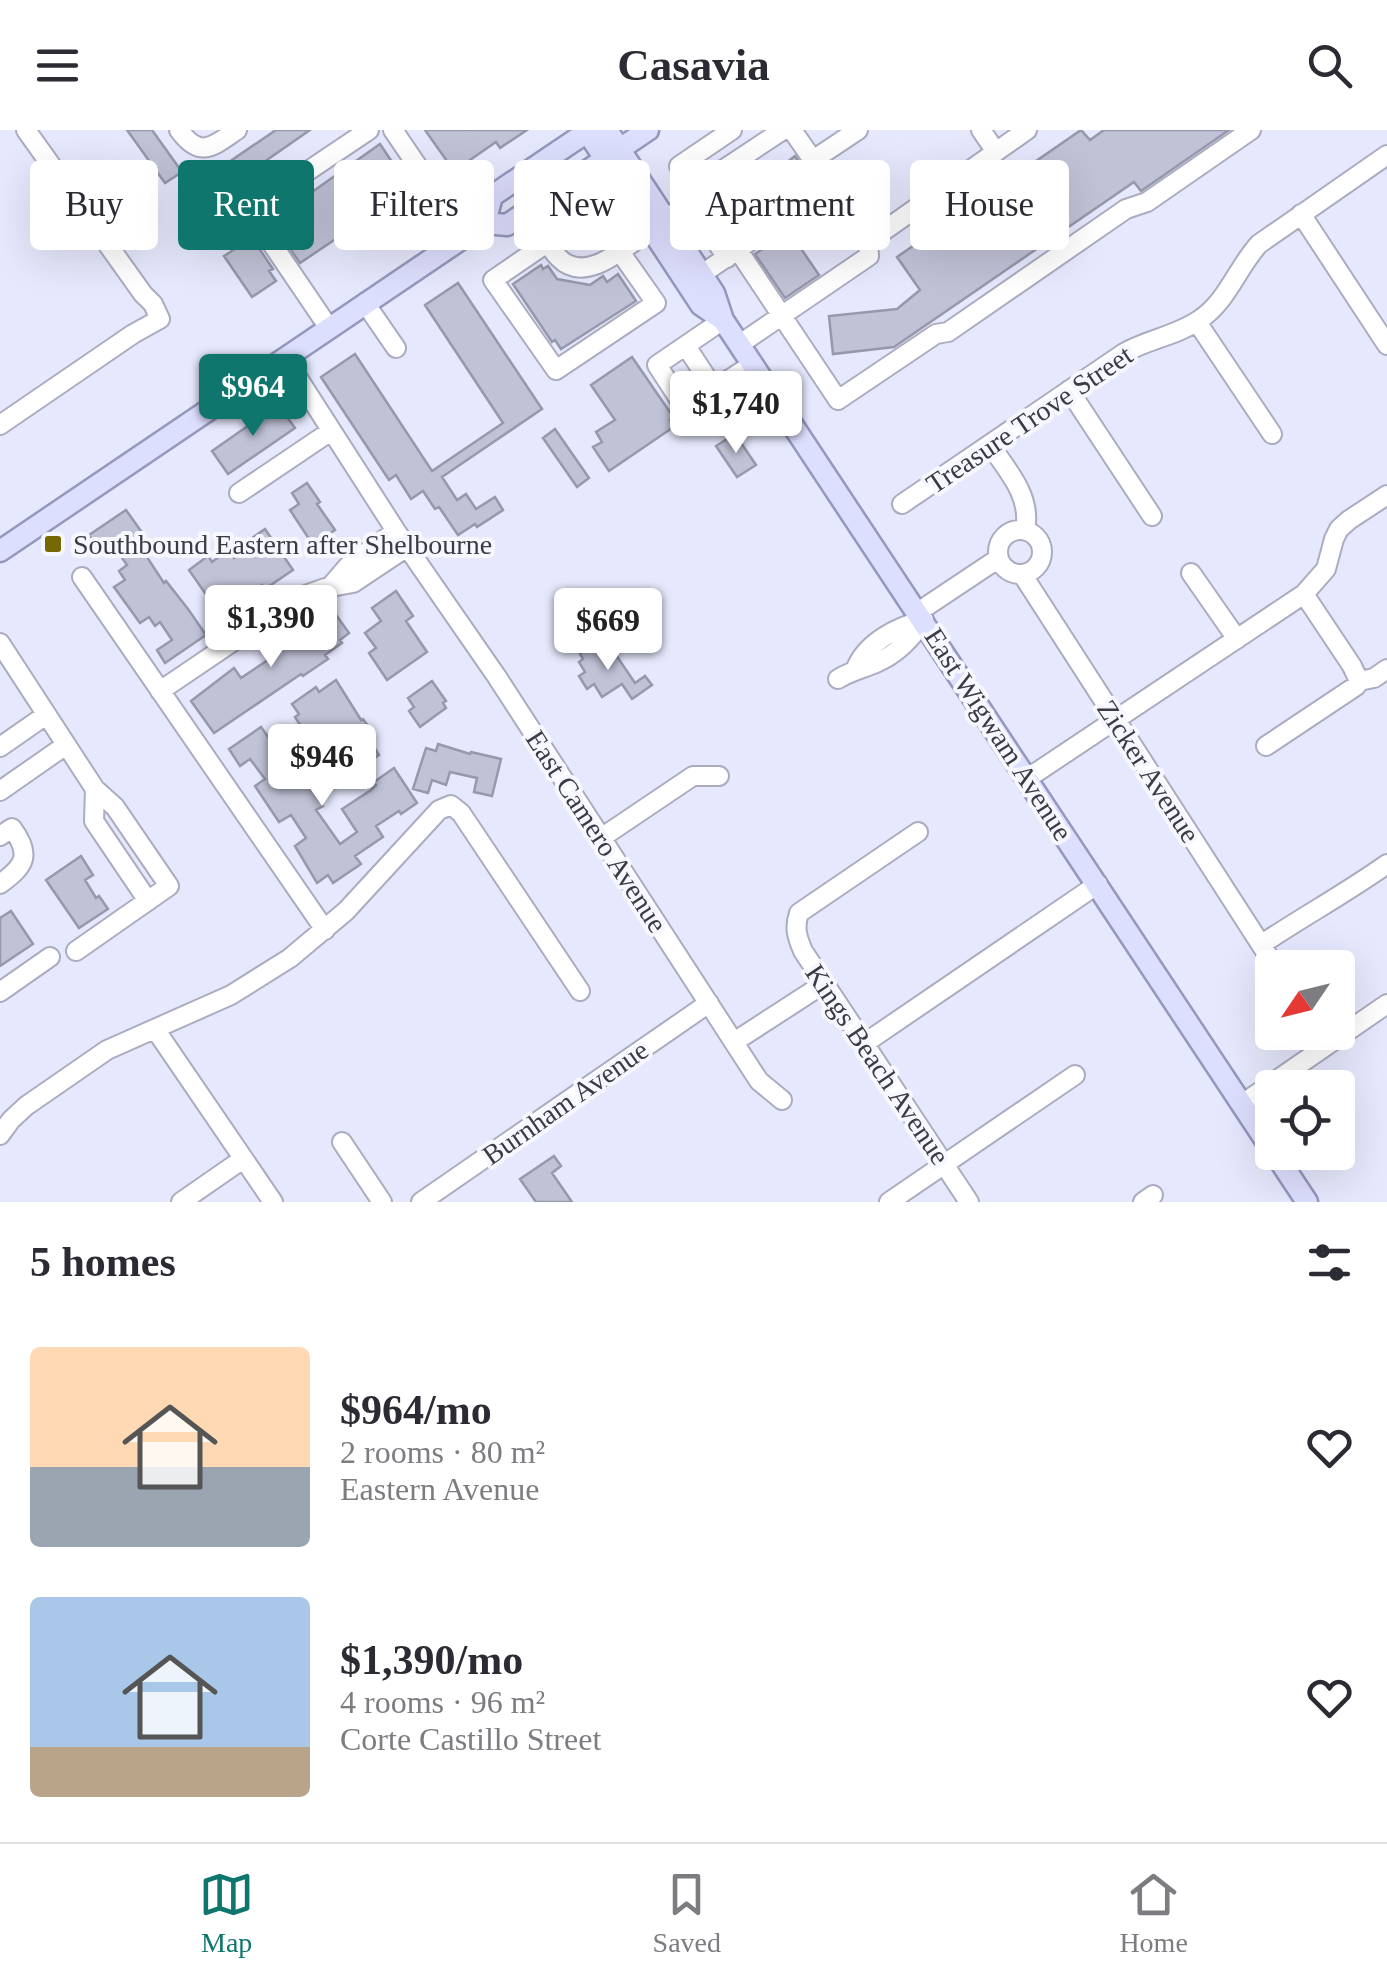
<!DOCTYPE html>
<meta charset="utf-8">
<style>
body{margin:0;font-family:Georgia,serif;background:#f2f2f3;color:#2b2b33;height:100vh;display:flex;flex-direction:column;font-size:38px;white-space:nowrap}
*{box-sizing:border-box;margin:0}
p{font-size:32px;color:#7c7c81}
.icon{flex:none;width:55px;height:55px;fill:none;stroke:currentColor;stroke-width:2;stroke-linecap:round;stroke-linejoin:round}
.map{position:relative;height:1072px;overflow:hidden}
.side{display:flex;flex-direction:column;background:#fff;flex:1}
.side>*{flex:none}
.top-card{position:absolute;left:30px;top:30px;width:1328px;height:90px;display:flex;gap:20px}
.needle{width:65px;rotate:235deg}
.tools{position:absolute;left:1255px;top:820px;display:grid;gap:20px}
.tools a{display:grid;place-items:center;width:100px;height:100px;border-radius:10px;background:#fff;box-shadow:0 10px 40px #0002;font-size:50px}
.price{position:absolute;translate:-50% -85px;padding:0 22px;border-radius:10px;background:#fff;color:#222;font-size:32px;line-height:65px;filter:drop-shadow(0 2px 5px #0008)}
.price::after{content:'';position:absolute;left:50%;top:60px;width:30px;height:22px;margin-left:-15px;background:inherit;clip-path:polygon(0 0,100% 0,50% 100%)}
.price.active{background:#0f766e;color:#fff}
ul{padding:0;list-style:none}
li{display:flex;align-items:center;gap:30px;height:250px;padding:0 30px}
li span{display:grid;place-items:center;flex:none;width:280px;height:200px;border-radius:10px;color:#555}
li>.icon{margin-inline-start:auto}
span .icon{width:120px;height:120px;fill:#fffc;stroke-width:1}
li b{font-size:42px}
h2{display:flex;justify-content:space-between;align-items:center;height:120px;padding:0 30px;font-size:42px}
.tag{padding:0 35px;border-radius:10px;background:#fff;box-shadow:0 10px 40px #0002;font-size:35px;line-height:90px}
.tag.active{background:#0f766e;color:#fff}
header{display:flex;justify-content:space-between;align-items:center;height:130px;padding:0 30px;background:#fff;font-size:45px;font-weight:700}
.tab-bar{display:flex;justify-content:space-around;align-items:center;height:140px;border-top:2px solid #e1e1e2;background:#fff;font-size:28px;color:#7c7c81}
.tab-bar a{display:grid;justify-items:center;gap:5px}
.tab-bar .active{color:#0f766e}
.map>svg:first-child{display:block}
.building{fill:#c0c2d6;stroke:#9698ab;stroke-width:2.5}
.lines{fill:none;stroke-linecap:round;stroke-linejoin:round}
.minor-casing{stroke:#abacc0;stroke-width:22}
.major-casing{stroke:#9598bc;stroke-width:25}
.minor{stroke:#fff;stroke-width:18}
.major{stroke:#dddffe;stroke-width:20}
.poi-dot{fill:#756800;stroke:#f6f7ff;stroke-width:4}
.labels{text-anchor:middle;stroke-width:8;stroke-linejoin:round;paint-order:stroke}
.street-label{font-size:28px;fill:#3a3b43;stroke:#f6f7ff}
.poi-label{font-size:28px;fill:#3a3b43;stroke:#f6f7ff;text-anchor:start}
</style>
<header><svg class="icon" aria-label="menu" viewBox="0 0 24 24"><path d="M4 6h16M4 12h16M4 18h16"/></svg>Casavia<svg class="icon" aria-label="search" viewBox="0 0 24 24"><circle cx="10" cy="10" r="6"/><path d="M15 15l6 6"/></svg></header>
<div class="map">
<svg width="1387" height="1072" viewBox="0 0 1387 1072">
<rect width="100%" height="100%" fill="#e6e8fd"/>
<!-- building -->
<path class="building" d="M127,0H152L182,42L165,53Z
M276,0H310L221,62L222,64L203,70L195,45L223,36Z
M425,0H527L500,18L496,12L454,41Z
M1081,0L1090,10L1104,0H1229L1141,61L1134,52L894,217L833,224L829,186L897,179L920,160L897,127Z
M380,14L410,59L300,133L271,91Z
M795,26L814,53L730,110L711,81L780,33L782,36Z
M789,101L819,145L785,168L755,124Z
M252,108L273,139L269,141L276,151L252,167L224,126Z
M541,135L543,139L548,136L557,149L590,155L603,146L607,152L618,144L636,171L561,219L555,210L552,212L513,154Z
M458,153L542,279L442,347L457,370L466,364L476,379L495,367L503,380L477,397L475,394L458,405L439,377L435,379L423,361L411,369L396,345L389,350L321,247L355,224L432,341L503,293L425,175Z
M632,227L674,288L670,290L675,296L609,341L593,317L602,312L596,302L615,290L591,255Z
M278,275L295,298L228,344L212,321Z
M555,299L589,348L577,357L543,308Z
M735,304L756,335L737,347L716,316Z
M307,353L320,372L317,374L335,400L313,415L290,380L299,374L292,363Z
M126,380L143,404L135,409L164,453L166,451L188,479L206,505L165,533L157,520L172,510L160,492L155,496L149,487L140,493L114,457L125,450L119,441L127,435L112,413L100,421L89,405Z
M265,399L293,440L265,459L262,455L242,468L251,480L237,490L230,480L221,486L189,440L208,426L212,432L228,420L234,428L256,414L252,408Z
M396,461L413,486L406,491L427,522L387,550L369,523L376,518L365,503L381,491L372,478Z
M331,478L349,503L340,510L342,513L325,525L328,529L303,546L301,544L214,603L191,571L234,538L241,548L268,530L260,519L302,491L305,496Z
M598,512L610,529L616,525L635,553L645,546L652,555L632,569L622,554L602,567L594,554L587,559L579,546L585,542L579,532L583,529L580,524Z
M336,550L361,590L363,589L374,604L368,608L379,625L340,651L334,642L337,640L318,612L311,603L307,606L295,587L299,584L292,574L316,557L319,562Z
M432,551L446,571L443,573L446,578L420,597L409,581L414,577L408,568Z
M261,597L302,654L306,651L323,676L316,680L340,714L357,702L342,679L371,660L376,655L374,652L394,638L417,673L401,684L399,681L376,696L383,707L355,726L361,734L333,753L328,745L317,753L295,716L306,708L291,685L279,692L255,656L265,649L250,629L240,636L229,619Z
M438,614L470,624L471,622L501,629L492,666L474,662L477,648L450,642L446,655L432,650L428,663L413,659L426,618L436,621Z
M81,726L93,745L85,750L96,768L99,766L108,779L79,798L46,750Z
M11,781L33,814L0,836V788Z
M554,1026L561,1036L552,1043L572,1072H536L520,1049Z"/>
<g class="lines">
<!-- minor casing -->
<g class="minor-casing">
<path id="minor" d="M179,0C200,29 212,17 237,0
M393,0L465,106
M792,0L831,56
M981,0L996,22
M813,30L858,0
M694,59L679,36L732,0
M690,72L727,128
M249,80L329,198
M528,81C538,96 546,115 559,128C586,156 627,115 650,100
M592,82L656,173L556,240L493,150Z
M1301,84L1387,215
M666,89L690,72L694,59L783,0
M208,108L369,0
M738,120L838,270L936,204L948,202L1126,79L1147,72L1251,0
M702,144L831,56L868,112
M365,173L396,218
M723,190L657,235L685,278L753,234
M1197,192L1272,304
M740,214L869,126L868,112L1027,0
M686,216L714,259
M285,228L396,401L497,547L759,951L782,970
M1069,260L1152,386
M0,295L133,204L160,189L153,174L143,164L26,0
M990,315C1008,341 1032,367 1025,400
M239,363L331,301
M902,374L1124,223C1148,209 1176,206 1199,190C1227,172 1237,138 1259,114L1387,25
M998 422a22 22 0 1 1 44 0a22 22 0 1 1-44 0Z
M1191,443L1237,509
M1022,444L1276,838
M82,447L325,800
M330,457L349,435L396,401
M918,482L999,428
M0,513L95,659L115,677L169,756L76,821
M856,538C867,512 897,497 924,490
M838,549C851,541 862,539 876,533C897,524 911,509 924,490
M1359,551L1374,548L1387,539
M160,561L297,468L325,458L353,453L407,417
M1266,616L1356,556L1359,551L1352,536L1304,464
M0,617L46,585
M1028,648L1304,464L1326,439L1334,409L1339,399L1349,390L1387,365
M95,659L94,691L148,771
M0,661L66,615
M918,702L799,783C794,798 797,807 803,821L969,1072
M0,706L12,698C32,725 25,736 0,754
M601,708L693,646H719
M1262,814C1304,786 1346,763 1387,734
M0,862L50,827
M155,899L273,1072
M734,912L825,853
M865,913L1098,754
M1242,974L1387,874
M0,1005L11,990L26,976L107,920L231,865L290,828L346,781L439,680L451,675L461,683L580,861
M342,1012L382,1072
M181,1072L243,1029
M421,1072L709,873
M889,1072L1075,945
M1143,1072L1153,1065"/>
</g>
<!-- major casing -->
<g class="major-casing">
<path id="major" d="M586,0L701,175L723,190
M607,0L714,163L723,190L1272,1020
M485,93L507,95L648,0
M485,93L492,66L590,0
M0,421L485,93
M1274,1022L1307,1072"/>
</g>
<!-- minor -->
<use href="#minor" class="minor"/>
<!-- major -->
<use href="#major" class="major"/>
</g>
<!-- markers -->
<rect class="poi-dot" x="43" y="404" width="20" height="20" rx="5"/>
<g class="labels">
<!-- street labels -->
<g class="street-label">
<text transform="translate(1029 289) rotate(-34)" y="10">Treasure Trove Street</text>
<text transform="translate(999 604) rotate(57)" y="10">East Wigwam Avenue</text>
<text transform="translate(1149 641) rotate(57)" y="10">Zicker Avenue</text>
<text transform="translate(597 701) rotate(57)" y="10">East Camero Avenue</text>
<text transform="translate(878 934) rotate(56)" y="10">Kings Beach Avenue</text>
<text transform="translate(565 972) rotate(-35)" y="10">Burnham Avenue</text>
</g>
<!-- poi labels -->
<g class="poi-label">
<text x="73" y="424">Southbound Eastern after Shelbourne</text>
</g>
</g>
</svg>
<div class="tools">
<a><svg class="needle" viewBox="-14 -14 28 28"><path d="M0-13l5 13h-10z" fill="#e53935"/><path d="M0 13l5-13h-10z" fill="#7c7c81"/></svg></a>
<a><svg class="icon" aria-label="locate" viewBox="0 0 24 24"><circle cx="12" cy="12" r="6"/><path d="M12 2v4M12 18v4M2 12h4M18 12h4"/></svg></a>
</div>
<b class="price active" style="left:253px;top:309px">$964</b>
<b class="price" style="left:736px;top:326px">$1,740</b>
<b class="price" style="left:271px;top:540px">$1,390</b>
<b class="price" style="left:608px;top:543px">$669</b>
<b class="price" style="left:322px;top:679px">$946</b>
<div class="top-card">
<a class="tag">Buy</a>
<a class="tag active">Rent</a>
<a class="tag">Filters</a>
<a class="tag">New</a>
<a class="tag">Apartment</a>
<a class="tag">House</a>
</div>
</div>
<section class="side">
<h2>5 homes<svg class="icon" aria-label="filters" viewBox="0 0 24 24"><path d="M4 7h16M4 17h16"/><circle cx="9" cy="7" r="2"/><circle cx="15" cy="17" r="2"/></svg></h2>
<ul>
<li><span style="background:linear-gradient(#ffd9b3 60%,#9aa5b1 0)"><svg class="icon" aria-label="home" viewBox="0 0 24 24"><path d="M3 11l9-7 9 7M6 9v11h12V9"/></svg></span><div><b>$964/mo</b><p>2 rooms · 80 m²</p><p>Eastern Avenue</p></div><svg class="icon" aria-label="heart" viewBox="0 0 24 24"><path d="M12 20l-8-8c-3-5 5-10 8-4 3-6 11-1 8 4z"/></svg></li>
<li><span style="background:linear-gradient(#a9c7e8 75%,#b9a48a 0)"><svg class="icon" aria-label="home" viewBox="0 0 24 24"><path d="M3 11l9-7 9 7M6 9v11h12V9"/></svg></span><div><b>$1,390/mo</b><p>4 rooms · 96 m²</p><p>Corte Castillo Street</p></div><svg class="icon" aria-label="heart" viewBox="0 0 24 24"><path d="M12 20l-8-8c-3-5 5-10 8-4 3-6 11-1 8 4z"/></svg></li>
</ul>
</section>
<nav class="tab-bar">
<a class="active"><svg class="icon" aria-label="map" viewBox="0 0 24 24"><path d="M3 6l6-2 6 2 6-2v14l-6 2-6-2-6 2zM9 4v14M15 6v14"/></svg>Map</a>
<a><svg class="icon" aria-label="saved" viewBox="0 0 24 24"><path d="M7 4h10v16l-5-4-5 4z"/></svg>Saved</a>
<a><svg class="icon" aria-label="home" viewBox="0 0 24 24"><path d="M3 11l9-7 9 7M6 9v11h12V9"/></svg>Home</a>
</nav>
